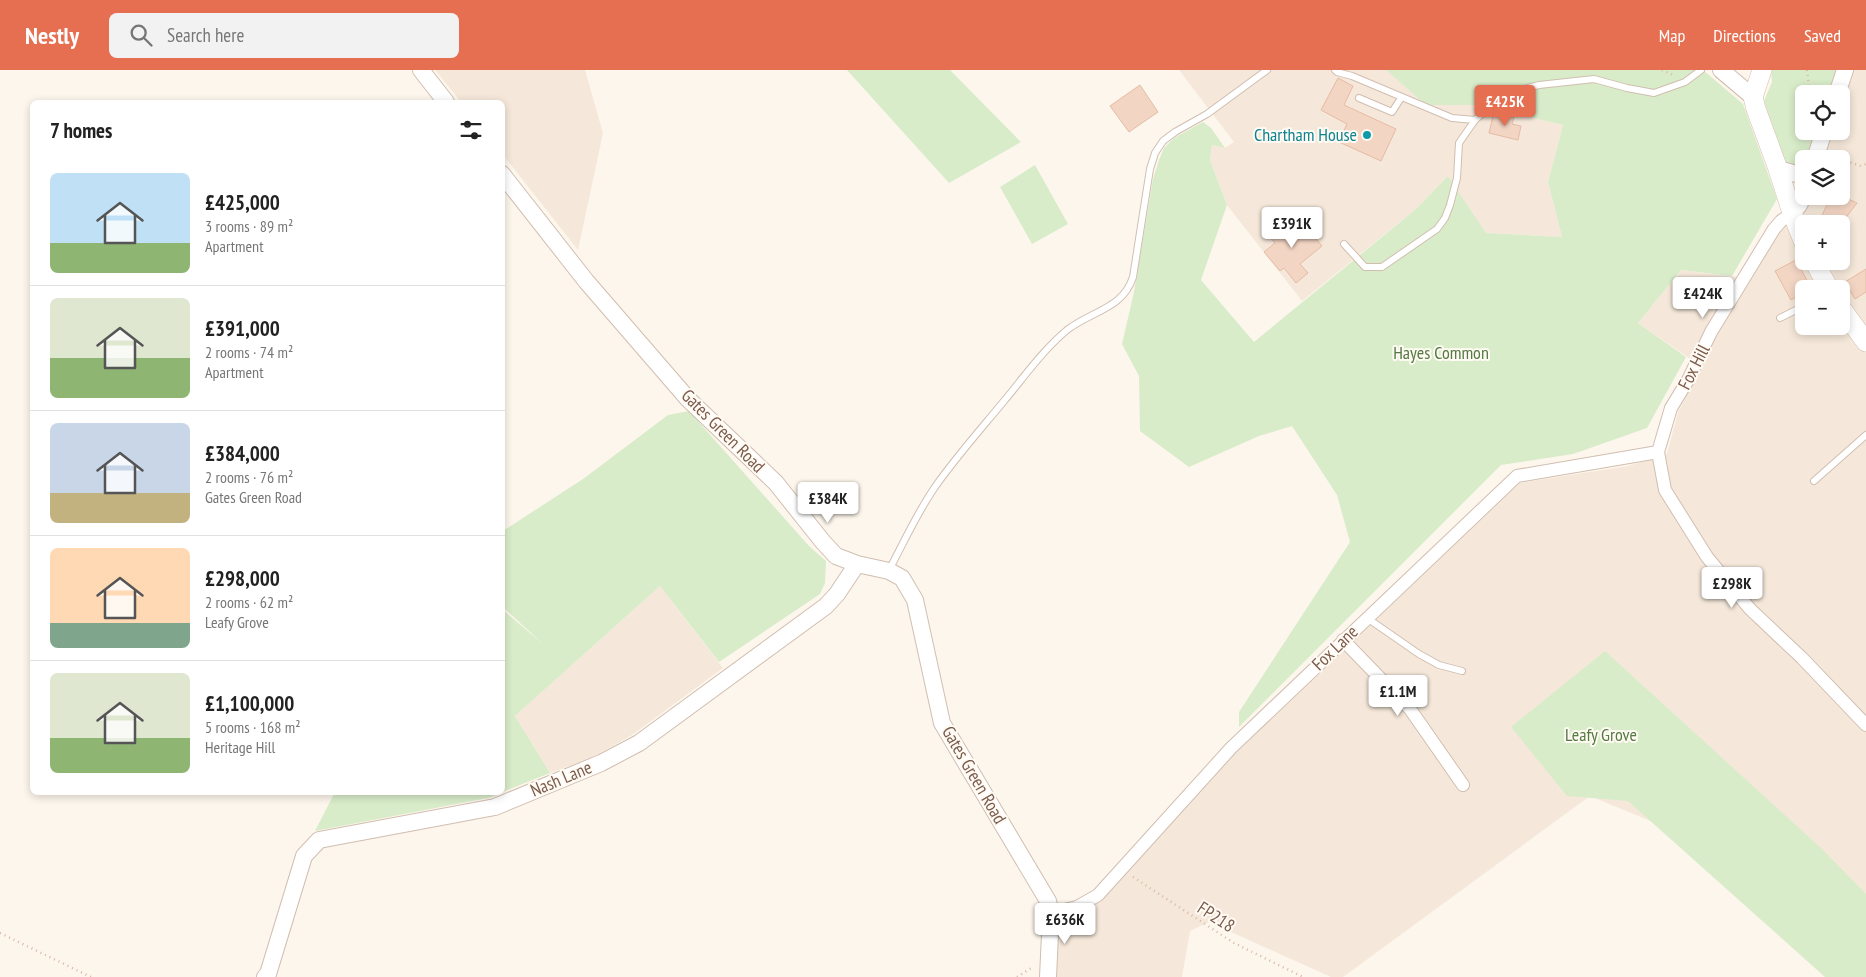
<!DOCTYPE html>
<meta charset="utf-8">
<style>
body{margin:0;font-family:"PT Sans Narrow",sans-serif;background:#f2f2f2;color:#222;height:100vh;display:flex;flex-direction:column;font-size:19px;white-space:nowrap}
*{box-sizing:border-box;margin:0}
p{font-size:16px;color:#767676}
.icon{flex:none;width:28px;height:28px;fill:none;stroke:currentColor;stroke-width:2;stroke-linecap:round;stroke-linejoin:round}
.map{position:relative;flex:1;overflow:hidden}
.details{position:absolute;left:30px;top:30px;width:475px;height:695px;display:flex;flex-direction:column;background:#fff;border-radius:8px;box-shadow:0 2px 8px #0003}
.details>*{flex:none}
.tools{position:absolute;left:1795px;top:15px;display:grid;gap:10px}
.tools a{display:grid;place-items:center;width:55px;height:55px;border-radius:8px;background:#fff;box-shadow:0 2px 8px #0003;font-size:25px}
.price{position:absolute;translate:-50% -42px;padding:0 11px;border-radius:5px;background:#fff;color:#222;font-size:16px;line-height:32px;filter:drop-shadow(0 1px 2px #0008)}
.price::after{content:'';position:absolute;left:50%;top:30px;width:15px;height:11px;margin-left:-8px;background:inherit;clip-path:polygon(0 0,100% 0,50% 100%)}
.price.selected{background:#e76f51;color:#fff}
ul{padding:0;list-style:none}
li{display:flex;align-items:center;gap:15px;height:125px;padding:0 20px}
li+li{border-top:1px solid #e0e0e0}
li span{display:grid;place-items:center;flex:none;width:140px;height:100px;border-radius:8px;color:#555}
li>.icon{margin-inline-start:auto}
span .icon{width:60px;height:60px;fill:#fffc;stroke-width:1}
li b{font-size:21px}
h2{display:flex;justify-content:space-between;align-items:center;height:60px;padding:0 20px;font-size:21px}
header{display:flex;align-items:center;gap:30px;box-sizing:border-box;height:70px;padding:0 25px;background:#e76f51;color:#fff}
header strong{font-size:24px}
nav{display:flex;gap:28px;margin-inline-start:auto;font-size:18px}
.search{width:350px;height:45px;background:#f2f2f2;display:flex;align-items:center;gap:12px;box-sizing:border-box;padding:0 18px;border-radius:8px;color:#767676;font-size:19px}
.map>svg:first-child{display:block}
.residential{fill:#f5e8da;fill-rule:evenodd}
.green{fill:#d8ecc9}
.building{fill:#f3d5c3;stroke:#e6bba3}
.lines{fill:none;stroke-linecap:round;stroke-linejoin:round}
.service-casing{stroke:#d1beb0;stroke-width:8}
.minor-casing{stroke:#d1beb0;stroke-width:14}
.tertiary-casing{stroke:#d1beb0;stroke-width:18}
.secondary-casing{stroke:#d6c0b0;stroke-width:20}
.path{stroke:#d9b8a5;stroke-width:2.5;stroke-dasharray:1 4;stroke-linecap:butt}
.service{stroke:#fff;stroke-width:6}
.minor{stroke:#fff;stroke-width:12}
.tertiary{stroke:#fff;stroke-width:16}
.secondary{stroke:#fff;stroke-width:19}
.culture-dot{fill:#0f9aa8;stroke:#fffaf3;stroke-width:2}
.labels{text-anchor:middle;stroke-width:4;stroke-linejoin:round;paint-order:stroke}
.culture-label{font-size:18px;fill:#0d838f;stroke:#fffaf3;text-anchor:end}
.park-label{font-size:18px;fill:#537a41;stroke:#fffaf3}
.street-label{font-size:18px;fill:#7a5c4d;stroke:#fffaf3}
</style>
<header>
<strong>Nestly</strong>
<div class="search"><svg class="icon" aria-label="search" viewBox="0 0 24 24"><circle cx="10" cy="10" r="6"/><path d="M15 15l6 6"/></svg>Search here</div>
<nav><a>Map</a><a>Directions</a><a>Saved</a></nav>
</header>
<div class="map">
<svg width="1866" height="907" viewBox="0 0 1866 907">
<rect width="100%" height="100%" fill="#fdf6ec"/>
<!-- residential -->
<path class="residential" d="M435,0H585L603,63L578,180L503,85L502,32H461Z
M1179,0H1386L1427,35H1479L1563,55L1548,112L1562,167L1486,163L1448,106L1416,139L1302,231L1227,135L1210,90L1212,75L1225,78L1234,72Z
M1853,0H1866V840L1590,726L1343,907H1331L1209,852L1190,861L1182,907H1056L1057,863L1062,852L1102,829L1186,735L1235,683L1520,413L1628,396L1667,384L1678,342L1702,297L1638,253L1681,200L1752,209L1804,108V126H1841V89H1814L1829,73L1832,61H1841V35ZM1804,154H1841V191H1804ZM1804,219H1841V256H1804Z
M660,516L723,598L632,665L589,689L550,703L515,646Z"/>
<!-- green -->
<path class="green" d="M847,0H950L1021,72L949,113Z
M1386,0H1703L1743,34L1777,129L1732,206L1681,200L1638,253L1686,287L1647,358L1573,384L1501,395L1239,657V642L1350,472L1337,425L1292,356L1259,366L1189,397L1140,361L1139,306L1122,274L1134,222L1153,109L1159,90L1164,78L1174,68L1203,52L1211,58L1225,78L1212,75L1210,90L1227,135L1201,210L1254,272L1416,139L1448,106L1486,163L1562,167L1548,112L1563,55L1479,35H1426Z
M1771,0H1836L1828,24H1804V61H1815L1802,98L1784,94L1764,31L1772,12Z
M1035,95L1068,154L1032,174L1000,117Z
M689,341L809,476L826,491L825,513L820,524L719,592L660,516L515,646L550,703L502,722L503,540L544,575L503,537V461L583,409L668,345Z
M1605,581L1822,779L1866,824V907H1825L1628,731L1567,726L1511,657Z
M335,722H502V723L488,728L315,761Z"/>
<!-- building -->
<path class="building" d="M1338,8L1353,16L1344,35L1396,59L1381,91L1339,72L1347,54L1321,40Z
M1140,15L1158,42L1129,62L1110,36Z
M1494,42L1514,47L1512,54L1521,56L1518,70L1489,63Z
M1831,126H1842L1857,133L1841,154H1818Z
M1286,151L1293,161L1303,153L1322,176L1300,194L1308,203L1296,213L1284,198L1280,201L1264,182L1275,173L1268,165Z
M1796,190L1811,218L1804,219V222L1791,230L1775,201Z
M1866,199V222L1855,229L1845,212Z"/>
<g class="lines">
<!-- service casing -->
<g class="service-casing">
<path id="service" d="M1335,0L1337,2L1352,6L1452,48L1475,50
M1359,28L1392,42L1401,28
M1344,174L1365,197H1382L1437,159L1445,148L1450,135L1457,108L1459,73L1475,50L1505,24L1539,15L1594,9L1627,18L1654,23L1685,12L1701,0
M1780,248L1804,236
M1814,411L1866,365
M889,500C904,472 917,443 935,417C956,387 981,359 1004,331C1024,307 1043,280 1067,260C1091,241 1123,239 1133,207L1150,99L1155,83L1163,71L1175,62L1207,44L1267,0
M1367,548L1419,584L1439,595L1462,601"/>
</g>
<!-- minor casing -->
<g class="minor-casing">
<path id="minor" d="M1792,143L1781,151L1774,159L1711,262L1688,310L1671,338L1658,382L1665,420L1707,487L1750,539L1802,588L1866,655
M1343,570L1410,639L1463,715
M1051,843L1077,837L1098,825L1231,678L1517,406L1658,382"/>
</g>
<!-- tertiary casing -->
<g class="tertiary-casing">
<path id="tertiary" d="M421,0L446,32
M1721,0L1753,27
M1837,24L1845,0
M1815,89L1824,61
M1778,99L1800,105L1804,100
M502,104L586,211L688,329L776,413L823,472L836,486L857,494L889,501L902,508L915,530L942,653L1048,831L1051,843L1048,907
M1792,143L1799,135L1804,125
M265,907L268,904L304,786L319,770L495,737L601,693L639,673L826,536L837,524L857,494"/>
</g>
<!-- secondary casing -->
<g class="secondary-casing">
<path id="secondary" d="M1762,0L1753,27L1756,39L1778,99L1792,143L1804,173
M1814,191L1829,219
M1841,238L1866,272"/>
</g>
<!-- path -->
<path class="path" d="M1662,0L1673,5
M1807,0L1810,24
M1832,86L1840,89
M1841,89L1861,96L1866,94
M1133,807L1234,873L1303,907
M0,863L91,907
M1017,907L1033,897"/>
<!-- service -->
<use href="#service" class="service"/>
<!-- minor -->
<use href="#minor" class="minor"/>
<!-- tertiary -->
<use href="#tertiary" class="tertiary"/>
<!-- secondary -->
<use href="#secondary" class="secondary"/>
</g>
<!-- markers -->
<circle class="culture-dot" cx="1367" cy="65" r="5"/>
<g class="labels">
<!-- culture labels -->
<g class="culture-label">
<text x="1357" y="71">Chartham House</text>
</g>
<!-- park labels -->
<g class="park-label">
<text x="1441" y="289">Hayes Common</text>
<text x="1601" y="671">Leafy Grove</text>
</g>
<!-- street labels -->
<g class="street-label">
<text transform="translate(1694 297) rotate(-63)" y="6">Fox Hill</text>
<text transform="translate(723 361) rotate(45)" y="6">Gates Green Road</text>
<text transform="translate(1335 578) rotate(-44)" y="6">Fox Lane</text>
<text transform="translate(974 705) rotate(60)" y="6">Gates Green Road</text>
<text transform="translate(561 709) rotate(-23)" y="6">Nash Lane</text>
<text transform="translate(1216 847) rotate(33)" y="6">FP218</text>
</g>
</g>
</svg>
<div class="tools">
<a><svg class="icon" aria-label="locate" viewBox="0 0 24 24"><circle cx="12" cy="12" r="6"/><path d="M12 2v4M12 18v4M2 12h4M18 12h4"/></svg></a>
<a><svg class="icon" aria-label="layers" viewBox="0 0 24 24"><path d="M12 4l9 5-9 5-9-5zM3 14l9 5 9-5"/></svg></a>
<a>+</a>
<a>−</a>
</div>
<b class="price selected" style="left:1505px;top:57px">£425K</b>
<b class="price" style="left:1292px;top:179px">£391K</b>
<b class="price" style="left:1703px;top:249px">£424K</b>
<b class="price" style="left:828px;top:454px">£384K</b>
<b class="price" style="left:1732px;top:539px">£298K</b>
<b class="price" style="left:1398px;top:647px">£1.1M</b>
<b class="price" style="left:1065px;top:875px">£636K</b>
<section class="details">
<h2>7 homes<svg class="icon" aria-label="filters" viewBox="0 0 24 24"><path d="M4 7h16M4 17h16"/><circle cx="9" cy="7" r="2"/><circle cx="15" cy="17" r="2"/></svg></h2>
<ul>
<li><span style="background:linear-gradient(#bfe0f5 70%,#8fb573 0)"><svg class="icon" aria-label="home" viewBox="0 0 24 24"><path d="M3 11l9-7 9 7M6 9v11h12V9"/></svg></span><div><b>£425,000</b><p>3 rooms · 89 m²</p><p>Apartment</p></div></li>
<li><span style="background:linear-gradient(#dfe7d0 60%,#8fb573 0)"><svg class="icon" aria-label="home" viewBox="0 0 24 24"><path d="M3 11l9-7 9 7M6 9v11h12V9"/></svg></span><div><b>£391,000</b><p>2 rooms · 74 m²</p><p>Apartment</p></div></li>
<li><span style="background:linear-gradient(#c9d6e8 70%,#c2b280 0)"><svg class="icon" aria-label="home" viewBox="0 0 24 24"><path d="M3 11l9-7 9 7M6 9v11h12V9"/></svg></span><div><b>£384,000</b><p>2 rooms · 76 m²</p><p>Gates Green Road</p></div></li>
<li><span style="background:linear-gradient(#ffd9b3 75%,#7fa58c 0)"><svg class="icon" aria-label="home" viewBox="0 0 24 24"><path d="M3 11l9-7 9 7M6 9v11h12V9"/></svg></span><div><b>£298,000</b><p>2 rooms · 62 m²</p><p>Leafy Grove</p></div></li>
<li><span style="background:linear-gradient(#dfe7d0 65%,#8fb573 0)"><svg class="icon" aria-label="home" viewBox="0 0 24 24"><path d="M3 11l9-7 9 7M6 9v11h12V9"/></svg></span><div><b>£1,100,000</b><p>5 rooms · 168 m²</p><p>Heritage Hill</p></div></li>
</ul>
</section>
</div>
